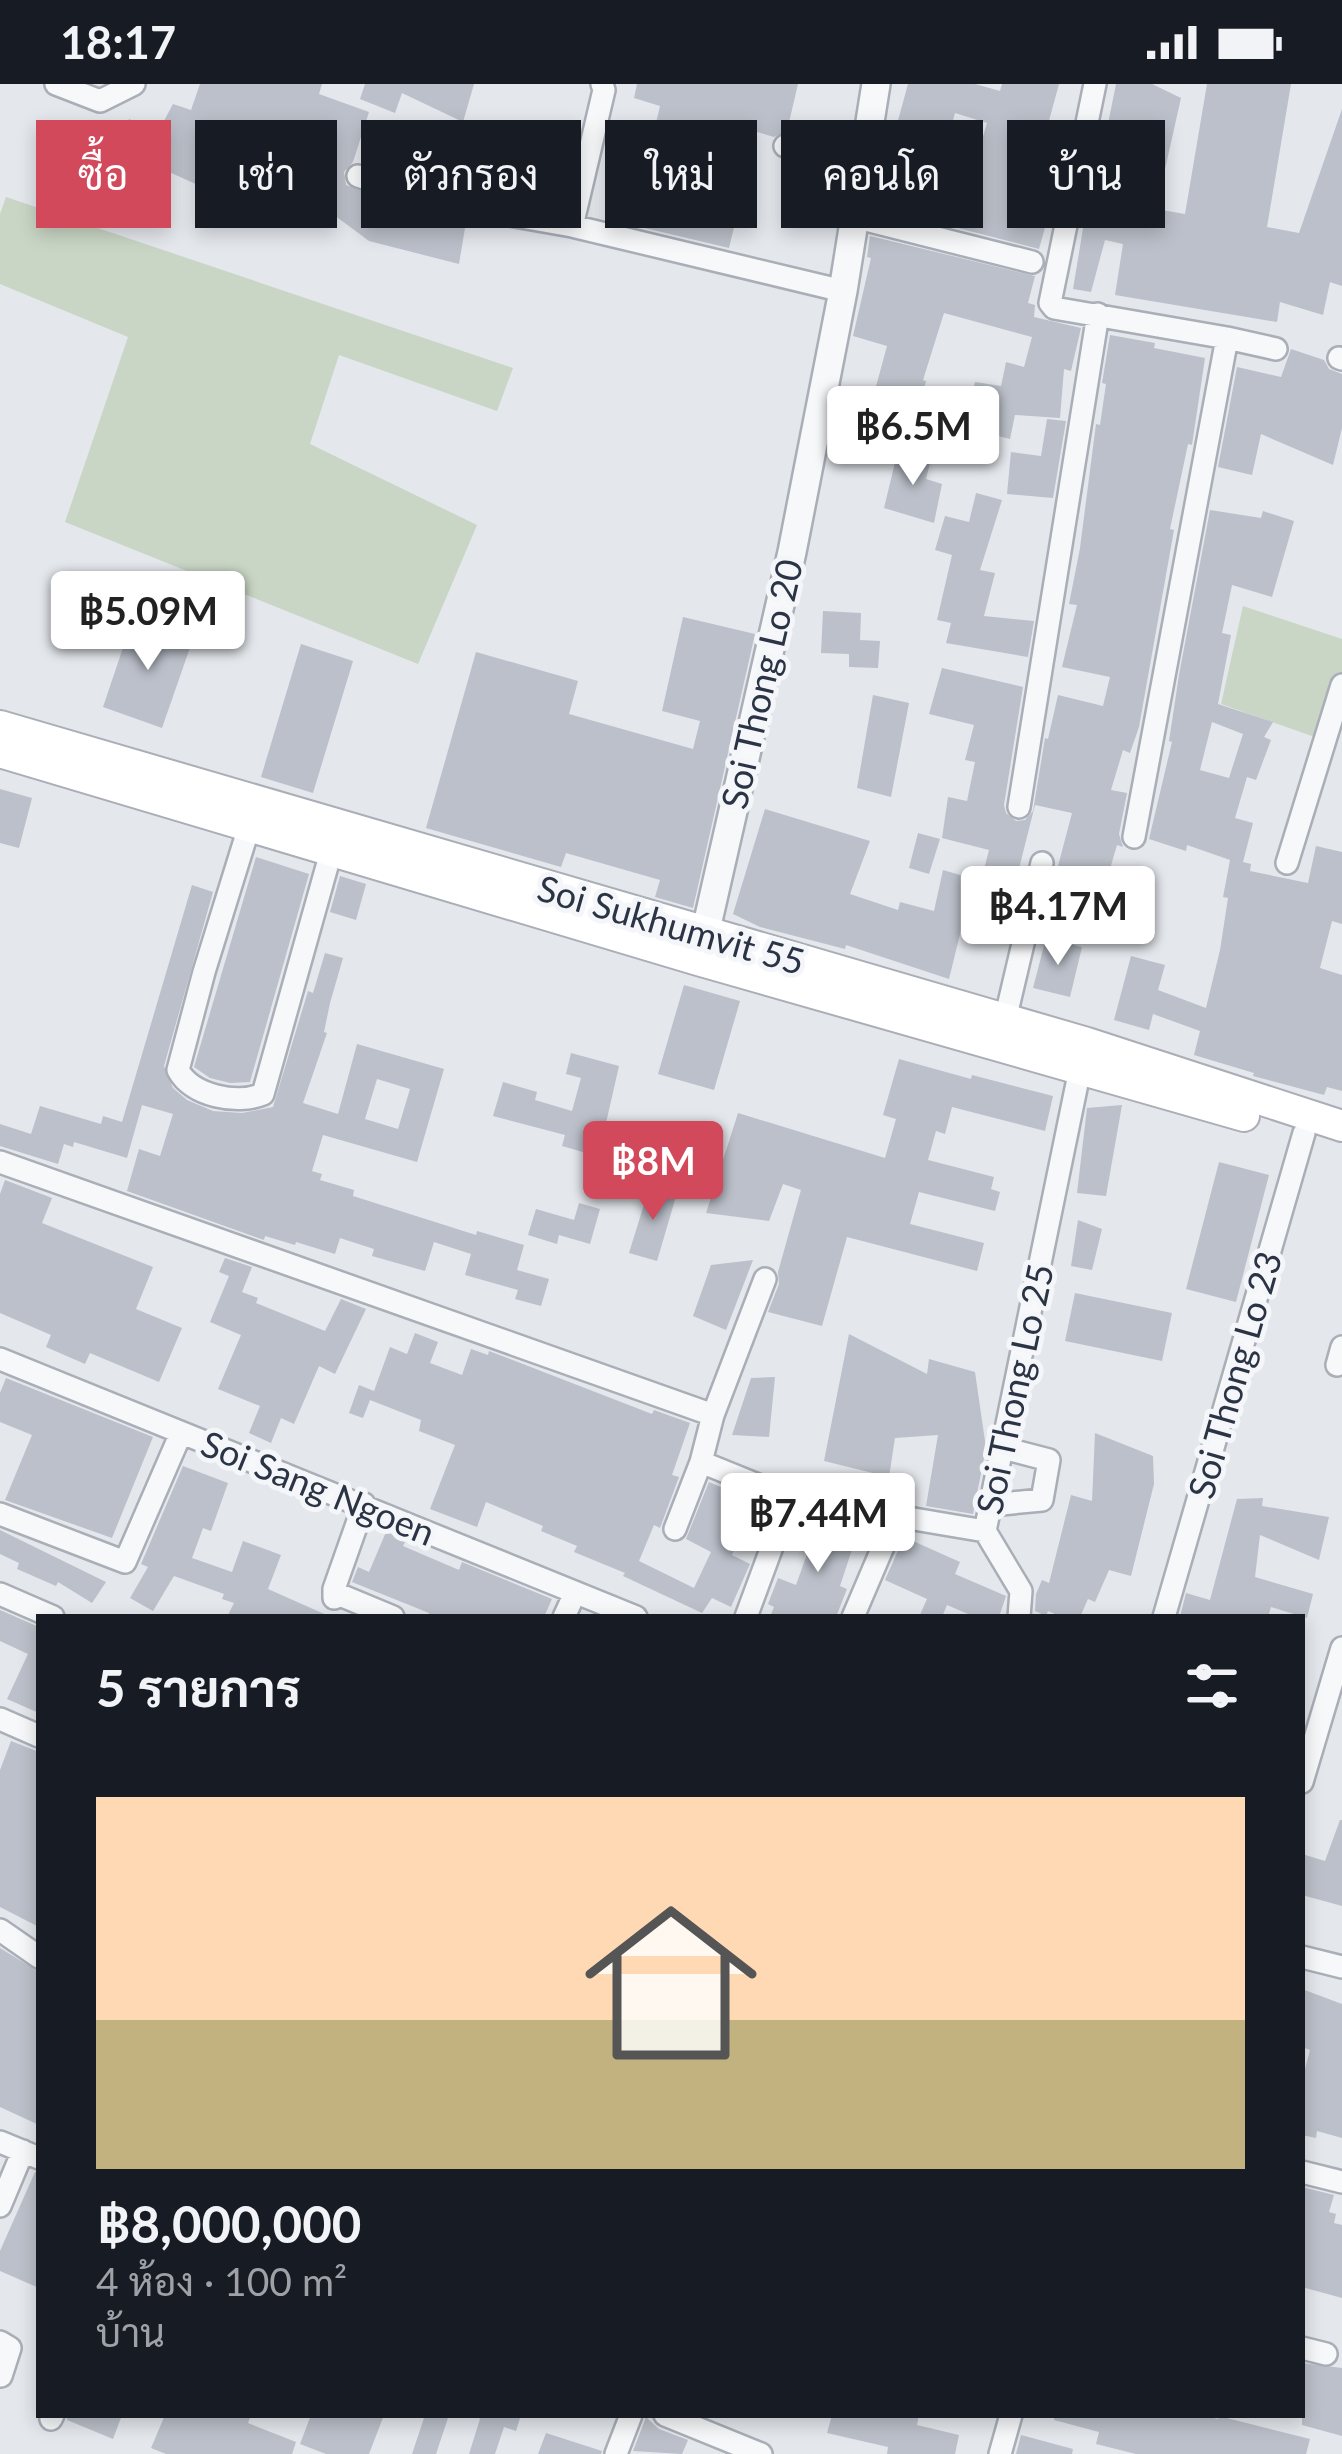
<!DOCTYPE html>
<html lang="th">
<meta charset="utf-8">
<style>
body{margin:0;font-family:Lato,Sarabun,sans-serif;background:#242831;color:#f1f3f6;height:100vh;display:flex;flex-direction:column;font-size:45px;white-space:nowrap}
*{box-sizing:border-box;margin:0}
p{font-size:39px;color:#9ea1a6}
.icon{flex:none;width:66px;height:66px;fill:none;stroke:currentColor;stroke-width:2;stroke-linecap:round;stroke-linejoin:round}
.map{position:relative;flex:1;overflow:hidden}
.drawer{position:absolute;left:36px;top:1530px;width:1269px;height:804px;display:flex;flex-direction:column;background:#171b24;border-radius:0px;box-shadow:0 6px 18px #0003}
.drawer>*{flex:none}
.banner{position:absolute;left:36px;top:36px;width:1272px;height:108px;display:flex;gap:24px}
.price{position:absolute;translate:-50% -102px;padding:0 27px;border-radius:12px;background:#fff;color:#222;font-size:39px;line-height:78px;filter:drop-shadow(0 3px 6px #0008)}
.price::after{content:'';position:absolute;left:50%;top:72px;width:36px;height:27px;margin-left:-18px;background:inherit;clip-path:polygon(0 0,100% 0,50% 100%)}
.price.active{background:#d1495b;color:#fff}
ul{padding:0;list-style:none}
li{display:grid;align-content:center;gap:24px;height:636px;padding:0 60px}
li+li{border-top:3px solid #363941}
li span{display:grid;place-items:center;height:372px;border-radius:0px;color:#555}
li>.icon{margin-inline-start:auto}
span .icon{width:216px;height:216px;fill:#fffc;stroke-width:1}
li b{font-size:51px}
h2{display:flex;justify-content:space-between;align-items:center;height:144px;padding:0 60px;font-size:51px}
.pill{padding:0 42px;border-radius:0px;background:#171b24;box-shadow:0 6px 18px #0003;font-size:42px;line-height:108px}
.pill.active{background:#d1495b;color:#fff}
.status{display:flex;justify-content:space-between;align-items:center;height:84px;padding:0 60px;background:#171b24;direction:ltr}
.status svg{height:33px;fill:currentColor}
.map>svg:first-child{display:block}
.green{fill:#c9d6c5}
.building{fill:#bbc0ca;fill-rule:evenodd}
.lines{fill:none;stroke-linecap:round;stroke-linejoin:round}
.minor-casing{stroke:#a9aeb7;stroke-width:26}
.tertiary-casing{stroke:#a9aeb7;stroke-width:32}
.secondary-casing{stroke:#a9aeb7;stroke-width:34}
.minor{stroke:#f7f8fa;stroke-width:21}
.tertiary{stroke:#f7f8fa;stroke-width:27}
.secondary{stroke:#fff;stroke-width:30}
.labels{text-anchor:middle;stroke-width:10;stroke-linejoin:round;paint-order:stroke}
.street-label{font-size:36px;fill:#2b3445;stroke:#f4f6f9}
</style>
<div class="status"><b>18:17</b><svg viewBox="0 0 49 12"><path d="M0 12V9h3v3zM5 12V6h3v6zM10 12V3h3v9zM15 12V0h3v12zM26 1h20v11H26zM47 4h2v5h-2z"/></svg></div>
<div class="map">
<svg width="1342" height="2370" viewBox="0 0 1342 2370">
<rect width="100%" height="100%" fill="#e4e7ec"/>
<!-- green -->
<path class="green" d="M6,113L513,284L497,327L339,271L310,360L477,441L418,580L65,438L128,253L0,200V130Z
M1243,522L1342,555V595L1323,656L1221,620Z"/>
<!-- building -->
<path class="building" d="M200,0H322L319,10L369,28L353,78L344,88L346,101L431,132L466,138L459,180L369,157L334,131L331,137L279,112L217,93L209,106L118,65L129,35L158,48L173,20L191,26Z
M365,0H474L463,38L402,9L395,29L360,15Z
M637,0H798L787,47L774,53L757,48L729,164L632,141L660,22L634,14Z
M908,0H975L1000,7L1002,0H1059L1026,121L1049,129L1039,165L927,136L939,95L968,104L987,39L955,29L939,87L888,73Z
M1116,0H1152L1181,14L1156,125L1185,130L1207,0H1291L1267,143L1299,149L1342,25V202L1330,198L1323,231L1280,218L1277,238L1115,211L1123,160L1105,156L1091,208L1073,205L1088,114L1093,115Z
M870,152L1035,192L1028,219L1035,221L1034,233L1081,244L1071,287L1064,285L1060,334L1015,331L1010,355L965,344L975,298L1001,302L1006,278L1024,283L1032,253L944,229L923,296L926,297L914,344L868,332L887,262L853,252L871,174L867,173Z
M1110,251L1155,259L1154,264L1205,274L1192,361L1188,360L1170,445L1174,446L1139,643L1130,669L1123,666L1111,706L1127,709L1119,750L1123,763L1117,761L1107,795L1058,782L1072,729L1035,721L1004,844L964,834L949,895L846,861L845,865L760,843L733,830L765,725L870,757L850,810L898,826L900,818L934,827L943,786L981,797L989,766L942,754L948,713L967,717L975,678L965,676L974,641L929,630L942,584L1023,603L1004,721L1006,729L1016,737L1025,736L1033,727L1045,654L1048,655L1058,611L1103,622L1110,593L1062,583L1077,521L1069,520L1080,464L1096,340L1100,341L1106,300L1102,299Z
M1291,265L1324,276L1329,285L1342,290V344L1333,381L1261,350L1252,391L1218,383L1237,283L1281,293Z
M837,330L859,333L854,358L833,354Z
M1047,335L1066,337L1053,414L1007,410L1011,368L1041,372Z
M898,366L931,375L926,395L942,400L934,439L884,424Z
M976,409L1002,416L980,486L995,489L984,532L1034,537L1028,573L946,559L951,539L937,536L952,471L935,466L945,432L969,438Z
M1210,426L1261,434L1263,427L1294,437L1272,513L1232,501L1222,549L1231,551L1218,620L1273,638L1264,653L1271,656L1256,696L1247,693L1235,734L1253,739L1243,778L1251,780L1250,787L1308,799L1316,762L1342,768V840L1332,837L1320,884L1342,891V1007L1327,1003L1324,1011L1253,992L1254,989L1194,971L1200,947L1153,930L1149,946L1114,936L1131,872L1165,881L1158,906L1206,924L1220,866L1228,814L1223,813L1230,776L1187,761L1186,767L1149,755L1172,658L1169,657L1179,591ZM1212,638L1243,650L1229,694L1200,686Z
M823,527L861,529L860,556L880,557L878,584L849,583V570L821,569Z
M683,533L755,550L693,824L655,813L660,796L566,769L561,783L426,744L476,568L578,597L569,630L693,665L700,637L662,627Z
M133,534L193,555L162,644L103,623Z
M301,560L353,577L313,709L261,693Z
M873,611L909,619L891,713L857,704Z
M0,705L32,714L19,764L0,759Z
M918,749L940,755L929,790L909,784Z
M256,773L309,790L250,998L230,999L210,994L194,983Z
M340,792L366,800L356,836L330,828Z
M192,801L213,808L164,982L173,1004L187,1016L213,1027L242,1029L273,1023L308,907L313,909L325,869L343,874L330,919L324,948L327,949L303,1019L338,1030L357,960L444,985L417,1078L323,1051L312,1087L322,1090L320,1096L354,1106L353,1112L476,1151L477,1147L524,1161L517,1186L549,1195L541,1222L515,1215L518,1206L465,1191L471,1170L434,1158L425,1187L372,1172L374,1165L340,1154L335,1170L296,1158L295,1161L265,1152L264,1156L127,1107L139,1065L160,1072L173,1030L142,1021L127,1074L74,1058L73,1063L64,1060L58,1080L0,1062V1040L31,1050L40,1022L101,1040L103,1032L122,1038ZM377,995L410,1005L398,1045L365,1035Z
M1046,854L1082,863L1070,913L1033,904Z
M684,901L740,917L714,1006L658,990Z
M571,969L619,982L601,1061L586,1057L583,1068L562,1062L565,1051L493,1032L503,998L537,1008L535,1016L572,1027L581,994L566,990Z
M899,975L971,995L972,991L1053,1012L1045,1047L952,1023L945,1050L936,1047L928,1076L994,1093L991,1105L1000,1108L995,1127L919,1108L910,1140L984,1159L977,1187L847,1153L822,1242L768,1228L779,1200L778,1188L801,1106L783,1100L769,1137L706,1129L738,1029L885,1074L896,1035L883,1031Z
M1122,1021L1106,1112L1077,1109L1087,1024Z
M666,1037L691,1044L682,1075L658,1068Z
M1219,1078L1269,1091L1236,1218L1186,1205Z
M5,1096L52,1114L42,1139L153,1183L136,1225L182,1244L159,1298L90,1269L85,1280L46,1263L51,1251L0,1229V1110Z
M650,1101L677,1109L657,1177L629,1169Z
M579,1119L600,1125L590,1160L559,1151L557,1160L528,1151L536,1125L574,1136Z
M1078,1136L1102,1145L1092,1186L1071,1182Z
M225,1174L252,1183L242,1208L258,1214L256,1219L325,1247L341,1215L366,1225L335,1290L319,1282L294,1340L281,1334L271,1359L249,1349L260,1322L218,1305L241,1251L210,1238L229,1192L219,1188Z
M753,1176L726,1246L693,1232L711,1181Z
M1075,1209L1172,1229L1162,1277L1065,1257Z
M415,1249L438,1258L430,1279L462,1291L471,1265L488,1271L489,1267L652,1330L654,1326L690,1339L672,1391L679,1393L660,1444L654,1441L639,1477L694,1504L711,1468L686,1455L709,1398L770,1424L763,1443L748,1436L732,1471L750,1480L731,1523L712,1514L702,1529L623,1492L625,1489L574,1468L577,1462L541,1447L543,1442L486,1418L477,1443L430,1425L455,1361L419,1347L421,1336L370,1316L363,1334L349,1329L359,1301L374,1307L390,1263L407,1270Z
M849,1250L927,1290L929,1275L975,1288L986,1364L973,1430L926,1422L938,1351L895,1354L889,1393L824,1377Z
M775,1293L769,1353L732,1351L751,1294Z
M6,1294L153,1353L112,1454L5,1416L32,1351L0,1338V1309Z
M1095,1349L1153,1372L1154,1400L1131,1492L1109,1486L1095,1518L1088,1515L1080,1533H1062L1048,1527L1046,1532L1035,1527L1036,1510L1042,1496L1049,1499L1071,1411L1092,1417Z
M183,1382L228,1399L211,1447L203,1444L192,1474L232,1488L243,1457L281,1471L268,1505L331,1533H227L234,1519L222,1515L224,1510L174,1492L153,1527L130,1514L148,1483L141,1480Z
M1263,1414L1262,1422L1329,1433L1319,1476L1260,1451L1255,1493L1313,1510L1307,1534L1271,1523L1268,1533H1180L1186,1509L1210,1516L1237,1415Z
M820,1434L860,1441L840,1502L847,1505L836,1533H770L774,1523L768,1520L778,1494L796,1501Z
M0,1446L106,1498L92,1519L58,1498L56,1502L17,1485L19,1479L0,1470Z
M386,1448L406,1456L403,1462L459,1486L462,1478L552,1515L544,1533H428L429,1529L352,1498L358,1483L369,1488Z
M904,1453L960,1478L955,1490L1006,1512L999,1533H975L947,1521L942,1533H919L927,1515L885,1496Z
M0,1526L39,1543V1629L7,1615L28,1570L0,1557Z
M11,1657L39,1668V1843L0,1823V1686Z
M1340,1736H1342V1822L1302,1811V1770L1325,1777Z
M0,1864L39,1888V2041L0,2023Z
M1302,1905L1342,1920V2054L1317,2047L1316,2054L1302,2051V1997L1310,1966L1302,1963Z
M35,2088L39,2089V2204L0,2187V2167Z
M1302,2103L1334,2111L1329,2128L1336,2130L1334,2139L1342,2141V2214L1302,2203Z
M1302,2279L1342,2284V2352L1302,2341Z
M68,2331H122L113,2355L67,2336Z
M165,2331H251L248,2339L296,2358L292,2370H166L151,2364Z
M311,2331H384L369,2370H326L300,2360Z
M425,2331H449L436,2370H412Z
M477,2331H521L516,2347L504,2343L495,2370H469L480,2335Z
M832,2331H919L917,2341L959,2351L955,2370H887L888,2363L827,2349Z
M1054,2331H1202L1218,2335L1219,2332L1310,2355L1306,2370H1136L1096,2360L1099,2348L1054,2336Z
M646,2333L659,2345L688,2356L682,2370L633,2367Z
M546,2349L602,2367L601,2370H538Z
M1021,2351L1073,2365L1072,2370H1016Z"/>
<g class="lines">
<!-- minor casing -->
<g class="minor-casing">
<path id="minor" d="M56,0L100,17L134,0
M1095,0L1050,219L1054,224L1227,254L1134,753
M785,62L862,84
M358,92L436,118L572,142L843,207
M854,133L1032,178
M572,142L604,6L602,0
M1227,254L1276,265
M1339,274L1342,275
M1019,723L1098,230
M249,743L204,888L178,986C192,1012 237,1021 263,1010L331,768
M1287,779L1342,601
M1005,936L1042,779
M0,1078L713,1331L701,1378L790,1414L985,1447
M0,1275L636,1533
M1337,1281L1342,1263
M713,1331L765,1195
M364,1420L334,1505V1514L340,1511L393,1533
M991,1421L1042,1416L1049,1376L1003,1364
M0,1430L125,1478L181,1349
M675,1445L701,1378
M985,1447L1080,985
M985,1447L1021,1507L1019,1533
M0,1510L53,1533
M564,1533L575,1509
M746,1533L790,1414
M853,1533L897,1430
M1164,1533L1304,1049
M0,1635L39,1652
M1302,1698L1342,1564
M0,1846L39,1873
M1302,1873L1342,1883
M0,2058L39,2074
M1302,2088L1342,2098
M0,2122L23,2067
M0,2258L10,2264L1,2292
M1302,2264L1326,2270
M665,2331L761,2370
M51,2335L53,2331
M616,2370L631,2331
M1000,2370L1011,2331"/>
</g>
<!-- tertiary casing -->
<g class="tertiary-casing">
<path id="tertiary" d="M705,850L792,468L843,207L876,0"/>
</g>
<!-- secondary casing -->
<g class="secondary-casing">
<path id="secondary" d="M0,642L1087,959L1342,1042
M0,668L698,876L1244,1032"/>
</g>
<!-- minor -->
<use href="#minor" class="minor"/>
<!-- tertiary -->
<use href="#tertiary" class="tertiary"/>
<!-- secondary -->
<use href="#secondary" class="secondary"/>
</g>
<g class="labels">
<!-- street labels -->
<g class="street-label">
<text transform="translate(762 600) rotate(-77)" y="13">Soi Thong Lo 20</text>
<text transform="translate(671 841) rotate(16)" y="13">Soi Sukhumvit 55</text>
<text transform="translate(1235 1291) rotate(-74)" y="13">Soi Thong Lo 23</text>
<text transform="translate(1015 1305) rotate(-78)" y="13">Soi Thong Lo 25</text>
<text transform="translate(318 1404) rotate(22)" y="13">Soi Sang Ngoen</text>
</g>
</g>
</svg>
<b class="price" style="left:913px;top:404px">฿6.5M</b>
<b class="price" style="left:148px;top:589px">฿5.09M</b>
<b class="price" style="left:1058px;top:884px">฿4.17M</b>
<b class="price active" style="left:653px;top:1139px">฿8M</b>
<b class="price" style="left:818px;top:1491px">฿7.44M</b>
<div class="banner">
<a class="pill active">ซื้อ</a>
<a class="pill">เช่า</a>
<a class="pill">ตัวกรอง</a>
<a class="pill">ใหม่</a>
<a class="pill">คอนโด</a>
<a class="pill">บ้าน</a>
</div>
<section class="drawer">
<h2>5 รายการ<svg class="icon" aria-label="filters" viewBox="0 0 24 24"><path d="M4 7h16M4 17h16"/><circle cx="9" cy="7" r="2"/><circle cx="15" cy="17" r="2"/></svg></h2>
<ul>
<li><span style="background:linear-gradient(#ffd9b3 60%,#c2b280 0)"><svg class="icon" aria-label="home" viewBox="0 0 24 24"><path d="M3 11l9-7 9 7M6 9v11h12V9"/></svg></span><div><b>฿8,000,000</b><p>4 ห้อง · 100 m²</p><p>บ้าน</p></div></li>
</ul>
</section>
</div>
